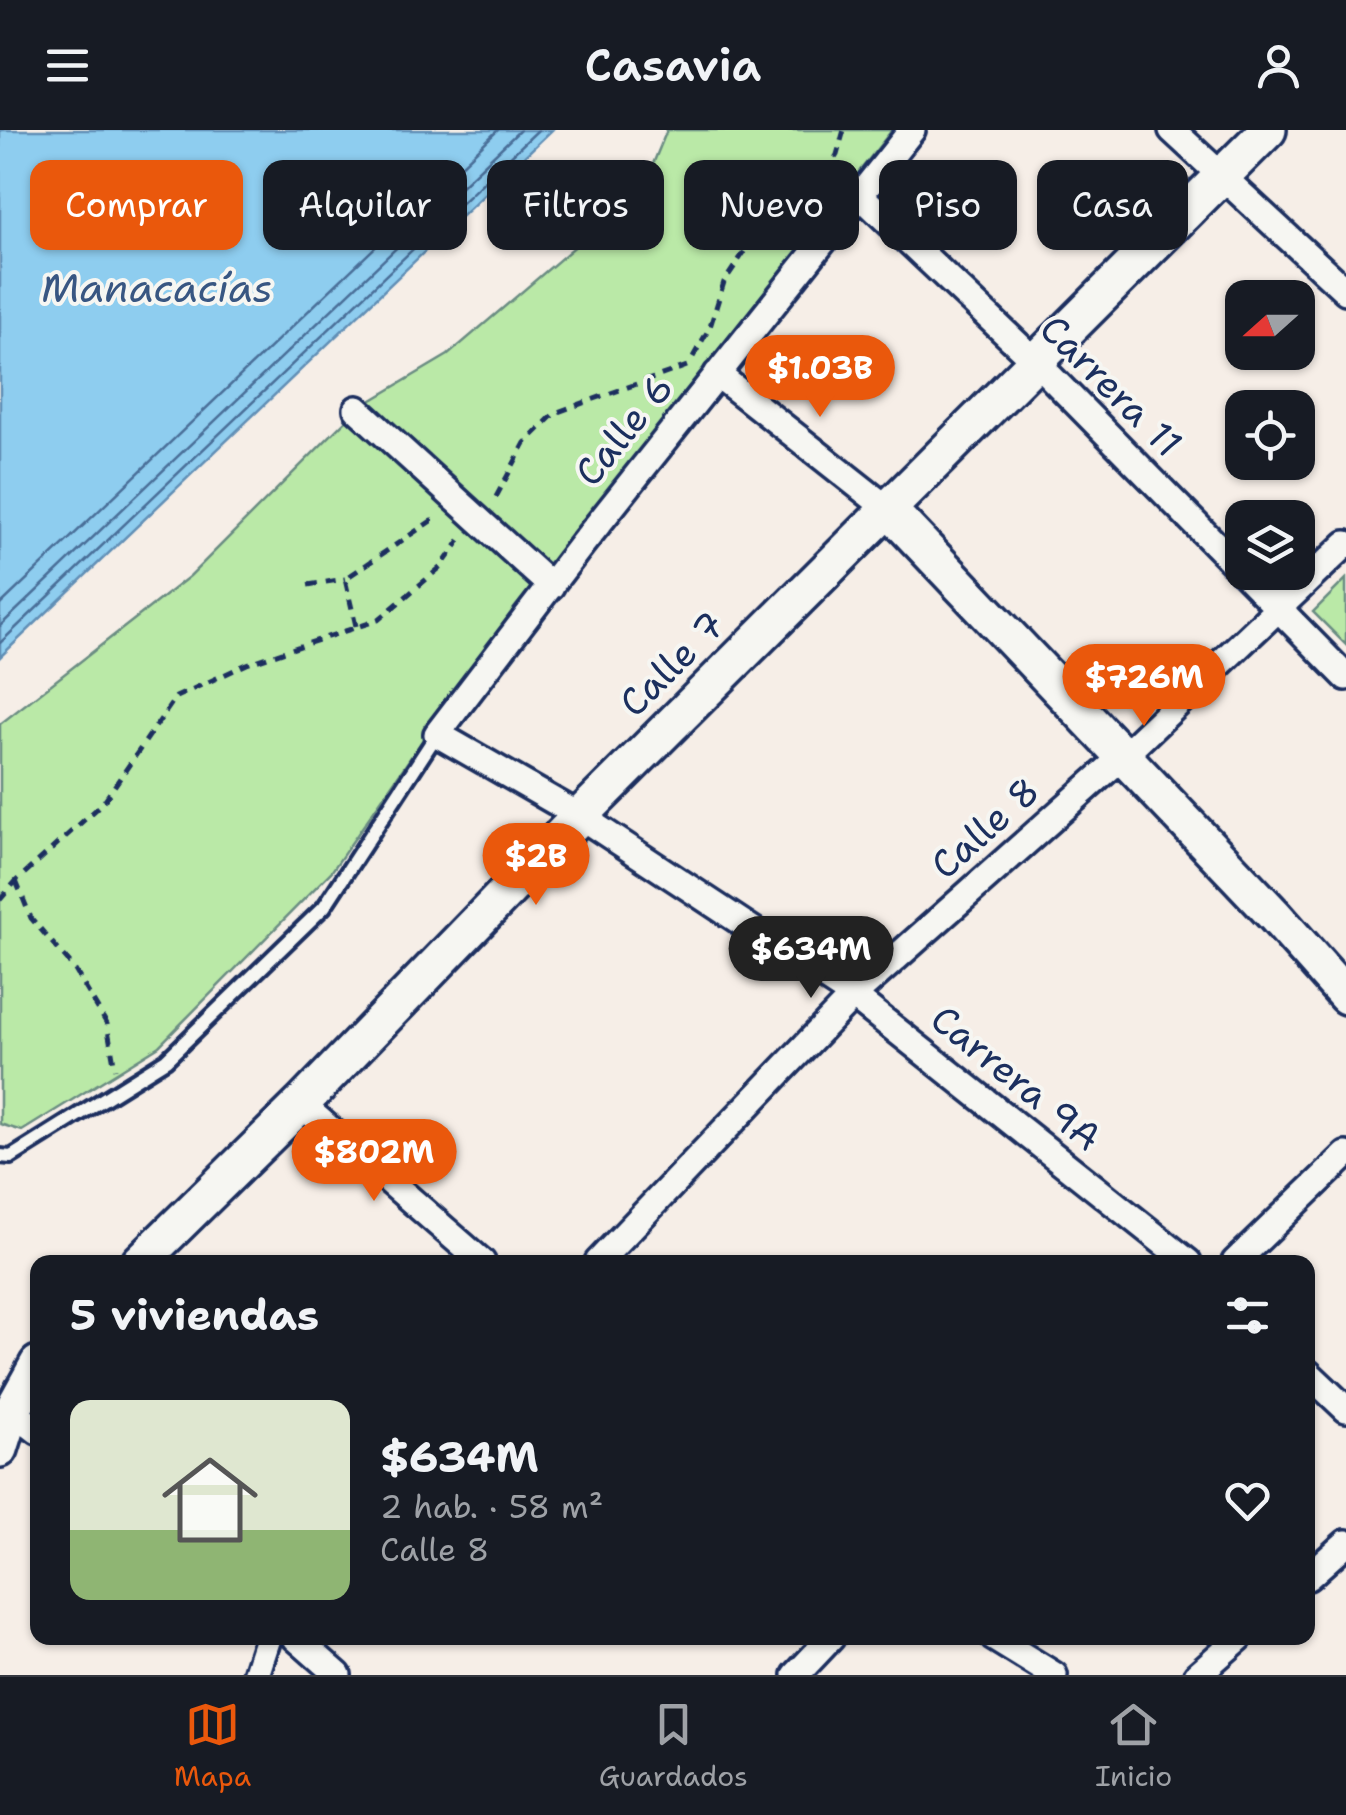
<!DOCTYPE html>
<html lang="es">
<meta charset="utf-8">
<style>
body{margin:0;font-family:"Shantell Sans",sans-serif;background:#20242c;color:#f1f3f6;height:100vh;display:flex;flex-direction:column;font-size:38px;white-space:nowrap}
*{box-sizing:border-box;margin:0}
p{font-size:32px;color:#9ea1a6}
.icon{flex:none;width:55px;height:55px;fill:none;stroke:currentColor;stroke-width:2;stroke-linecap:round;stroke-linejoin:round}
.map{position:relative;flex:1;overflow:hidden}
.details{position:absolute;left:30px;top:1125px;width:1285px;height:390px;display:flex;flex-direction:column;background:#171b24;border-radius:20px;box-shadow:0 2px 8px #0004}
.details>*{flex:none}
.banner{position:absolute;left:30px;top:30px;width:1288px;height:90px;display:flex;gap:20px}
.needle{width:65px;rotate:249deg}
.controls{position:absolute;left:1225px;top:150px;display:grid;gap:20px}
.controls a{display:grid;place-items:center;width:90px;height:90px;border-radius:20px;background:#171b24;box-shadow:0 2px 8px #0004;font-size:50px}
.price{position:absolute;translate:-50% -85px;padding:0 22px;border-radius:35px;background:#ea580c;color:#fff;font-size:32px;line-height:65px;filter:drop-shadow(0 2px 5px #0008)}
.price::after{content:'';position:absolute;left:50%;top:60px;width:30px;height:22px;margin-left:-15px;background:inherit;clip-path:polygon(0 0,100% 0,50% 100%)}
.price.active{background:#222;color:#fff}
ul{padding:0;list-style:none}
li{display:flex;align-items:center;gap:30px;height:250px;padding:0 40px}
li span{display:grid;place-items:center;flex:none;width:280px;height:200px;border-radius:20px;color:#555}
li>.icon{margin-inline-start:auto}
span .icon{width:120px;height:120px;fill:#fffc;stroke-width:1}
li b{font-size:42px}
h2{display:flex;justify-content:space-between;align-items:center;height:120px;padding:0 40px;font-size:42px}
.chip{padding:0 35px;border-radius:20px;background:#171b24;box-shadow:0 2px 8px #0004;font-size:35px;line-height:90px}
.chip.active{background:#ea580c;color:#fff}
header{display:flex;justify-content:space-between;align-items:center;height:130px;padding:0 40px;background:#171b24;font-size:45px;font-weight:600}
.tabs{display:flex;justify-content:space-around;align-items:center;height:140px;border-top:2px solid #363941;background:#171b24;font-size:28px;color:#9ea1a6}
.tabs a{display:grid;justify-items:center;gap:5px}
.tabs .active{color:#ea580c}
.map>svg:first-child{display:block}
.green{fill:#bae9a7;stroke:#6a8c82;stroke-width:2.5}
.water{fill:#8ecdef;stroke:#608eb5;stroke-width:2.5}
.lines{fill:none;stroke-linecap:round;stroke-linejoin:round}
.shore{stroke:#496e98;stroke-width:2.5}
.lane-casing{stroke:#1b2f5e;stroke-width:20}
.street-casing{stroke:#1b2f5e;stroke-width:32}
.secondary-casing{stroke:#1b2f5e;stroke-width:42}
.path{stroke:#1b2f5e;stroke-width:5;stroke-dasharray:10 8;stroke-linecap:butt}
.lane{stroke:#f6f6f2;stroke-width:12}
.street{stroke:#f6f6f2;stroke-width:25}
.secondary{stroke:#f6f6f2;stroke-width:35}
.labels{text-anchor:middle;stroke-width:8;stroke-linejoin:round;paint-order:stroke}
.street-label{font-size:38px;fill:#1b2f5e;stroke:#f6f6f2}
.water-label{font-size:40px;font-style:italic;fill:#385682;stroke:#f6f6f2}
</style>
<header><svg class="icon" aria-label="menu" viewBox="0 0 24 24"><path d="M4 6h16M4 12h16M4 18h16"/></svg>Casavia<svg class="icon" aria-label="person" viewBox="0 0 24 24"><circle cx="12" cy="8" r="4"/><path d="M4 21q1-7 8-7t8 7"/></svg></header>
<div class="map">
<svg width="1346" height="1545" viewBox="0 0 1346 1545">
<rect width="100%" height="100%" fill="#f6eee7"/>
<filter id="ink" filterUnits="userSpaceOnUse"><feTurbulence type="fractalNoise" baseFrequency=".01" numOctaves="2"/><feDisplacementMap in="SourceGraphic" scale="20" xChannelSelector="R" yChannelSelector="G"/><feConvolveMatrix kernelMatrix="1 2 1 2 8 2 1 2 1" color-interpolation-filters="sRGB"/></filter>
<g filter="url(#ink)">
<!-- green -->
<path class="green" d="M667,0H892L512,481L332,741L159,916L22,1001L0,994V594L190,446L357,279L448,225L586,107L653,34Z
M1346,449V515L1313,482Z"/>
<!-- water -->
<path class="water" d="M0,0H552L0,527Z"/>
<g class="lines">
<!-- shore -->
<path class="shore" d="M0,475L498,0
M0,496L520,0
M0,513L538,0"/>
<!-- lane casing -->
<g class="lane-casing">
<path id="lane" d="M0,1026L11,1027L166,930L324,777L437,604"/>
</g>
<!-- street casing -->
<g class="street-casing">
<path id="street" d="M912,0L583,413L437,604L580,686L853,866L1188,1132
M1172,0L1346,161
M860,65L1037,233L1346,547
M717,244L889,380
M357,279L551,456
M301,974L482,1132
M598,1132L853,866L1124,625L1346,414
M1235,1132L1346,1025
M1308,1243L1346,1279
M12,1281L38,1301
M1308,1447L1346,1413
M296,1508L338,1545
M994,1508L1054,1545
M256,1545L268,1508
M796,1545L831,1508
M1197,1545L1239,1508"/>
</g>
<!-- secondary casing -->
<g class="secondary-casing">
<path id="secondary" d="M889,380L1275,786L1346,866
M140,1132L301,974L580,686L1268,0
M0,1319L12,1281L38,1234"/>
</g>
<!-- path -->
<path class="path" d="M693,227L710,197L724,152L751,112L776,87L809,70L837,25L844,0
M496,367L525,313L555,283L687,236
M308,455L345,449
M356,496L345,449L431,391H436
M16,751L31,788L73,837L107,894L115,939
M0,770L16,751L102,674L176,567L247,534L378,490L441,437L460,410"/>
<!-- lane -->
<use href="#lane" class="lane"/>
<!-- street -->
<use href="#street" class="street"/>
<!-- secondary -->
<use href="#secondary" class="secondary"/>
</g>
</g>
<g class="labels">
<!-- street labels -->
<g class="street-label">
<text transform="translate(1111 256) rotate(45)" y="13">Carrera 11</text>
<text transform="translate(624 300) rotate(-51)" y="13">Calle 6</text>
<text transform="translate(672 534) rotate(-45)" y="13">Calle 7</text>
<text transform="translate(985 698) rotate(-42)" y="13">Calle 8</text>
<text transform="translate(1016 948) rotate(39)" y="13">Carrera 9A</text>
</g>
<!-- water labels -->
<g class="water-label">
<text x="157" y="172">Manacacías</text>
</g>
</g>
</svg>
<div class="controls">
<a><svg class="needle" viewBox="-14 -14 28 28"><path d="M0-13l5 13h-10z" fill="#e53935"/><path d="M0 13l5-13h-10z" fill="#9ea1a6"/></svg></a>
<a><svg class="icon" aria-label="locate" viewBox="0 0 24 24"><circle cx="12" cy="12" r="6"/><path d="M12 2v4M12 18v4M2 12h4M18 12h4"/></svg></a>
<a><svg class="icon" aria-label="layers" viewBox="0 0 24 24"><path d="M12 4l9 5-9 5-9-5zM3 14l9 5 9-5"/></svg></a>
</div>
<b class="price" style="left:820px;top:290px">$1.03B</b>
<b class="price" style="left:1144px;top:599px">$726M</b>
<b class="price" style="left:536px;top:778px">$2B</b>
<b class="price active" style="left:811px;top:871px">$634M</b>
<b class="price" style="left:374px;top:1074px">$802M</b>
<div class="banner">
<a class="chip active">Comprar</a>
<a class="chip">Alquilar</a>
<a class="chip">Filtros</a>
<a class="chip">Nuevo</a>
<a class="chip">Piso</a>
<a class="chip">Casa</a>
</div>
<section class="details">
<h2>5 viviendas<svg class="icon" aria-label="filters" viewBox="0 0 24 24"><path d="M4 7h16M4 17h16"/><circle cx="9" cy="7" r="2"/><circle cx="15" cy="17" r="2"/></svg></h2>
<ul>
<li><span style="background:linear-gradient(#dfe7d0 65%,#8fb573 0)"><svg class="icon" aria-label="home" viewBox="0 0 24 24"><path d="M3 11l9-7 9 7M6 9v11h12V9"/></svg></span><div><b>$634M</b><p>2 hab. · 58 m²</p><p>Calle 8</p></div><svg class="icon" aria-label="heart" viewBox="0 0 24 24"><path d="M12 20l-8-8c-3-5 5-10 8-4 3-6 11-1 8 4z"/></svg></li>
</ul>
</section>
</div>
<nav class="tabs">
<a class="active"><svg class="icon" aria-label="map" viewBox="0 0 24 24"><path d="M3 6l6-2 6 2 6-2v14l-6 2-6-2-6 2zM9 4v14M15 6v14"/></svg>Mapa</a>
<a><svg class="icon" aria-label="saved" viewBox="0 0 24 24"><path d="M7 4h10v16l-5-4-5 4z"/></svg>Guardados</a>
<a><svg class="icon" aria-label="home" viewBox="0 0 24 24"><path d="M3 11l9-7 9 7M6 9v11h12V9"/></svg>Inicio</a>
</nav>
